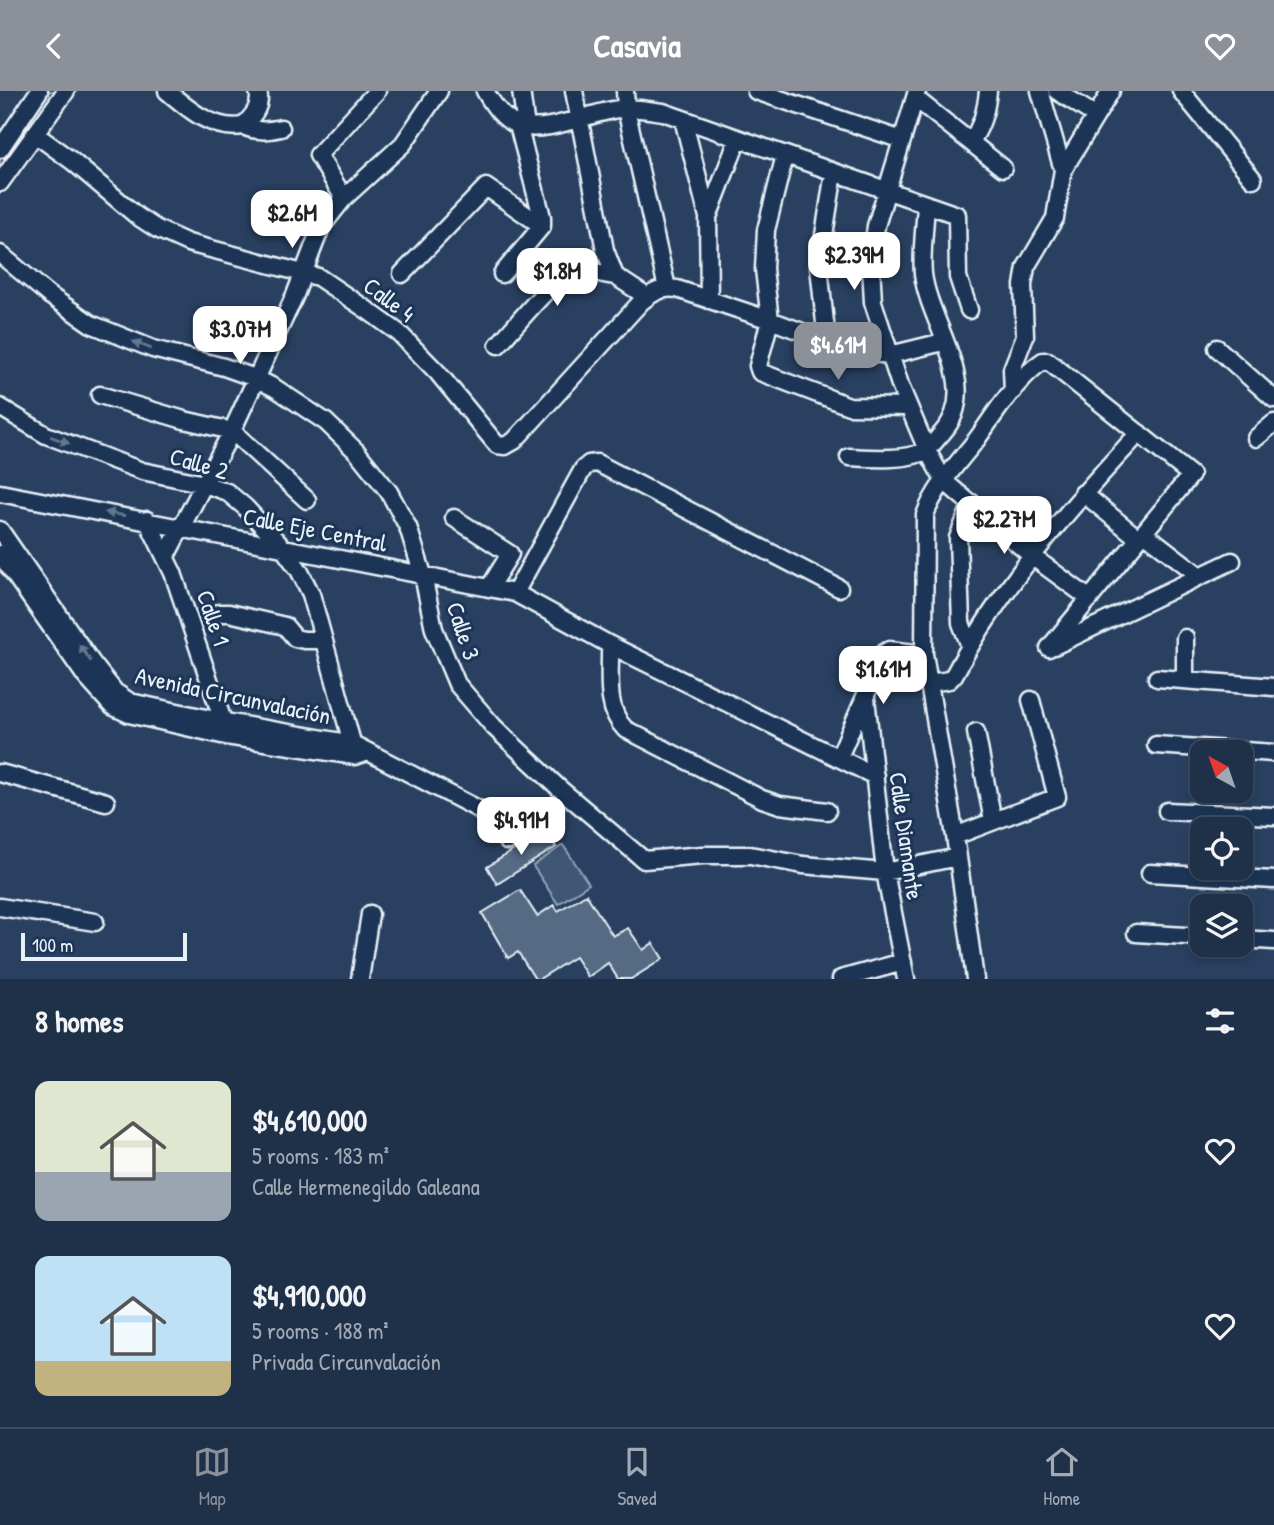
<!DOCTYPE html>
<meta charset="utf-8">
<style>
body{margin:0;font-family:"Patrick Hand",sans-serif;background:#2c3c53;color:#f1f3f6;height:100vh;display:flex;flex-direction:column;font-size:26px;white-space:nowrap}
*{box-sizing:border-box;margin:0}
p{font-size:23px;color:#a1a9b4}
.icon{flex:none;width:38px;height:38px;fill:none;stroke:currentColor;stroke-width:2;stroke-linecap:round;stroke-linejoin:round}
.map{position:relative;height:888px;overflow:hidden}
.side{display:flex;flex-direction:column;background:#1f3049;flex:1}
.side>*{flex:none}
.needle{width:46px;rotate:320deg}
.fabs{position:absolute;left:1190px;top:649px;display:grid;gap:14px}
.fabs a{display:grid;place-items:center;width:63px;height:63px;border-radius:14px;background:#1f3049;box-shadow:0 4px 10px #0003,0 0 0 2px #3c4b61;font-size:35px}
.scale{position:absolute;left:21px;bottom:18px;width:166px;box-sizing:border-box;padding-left:7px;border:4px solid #e8f1f8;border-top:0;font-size:19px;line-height:24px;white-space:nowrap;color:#e8f1f8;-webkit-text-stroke:5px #1d3557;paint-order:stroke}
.price{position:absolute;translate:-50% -60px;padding:0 16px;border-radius:14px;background:#fff;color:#222;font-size:23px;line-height:46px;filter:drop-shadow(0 2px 4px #0008)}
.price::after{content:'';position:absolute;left:50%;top:42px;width:21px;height:16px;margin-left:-10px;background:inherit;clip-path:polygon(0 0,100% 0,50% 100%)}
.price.active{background:#8c9099;color:#fff}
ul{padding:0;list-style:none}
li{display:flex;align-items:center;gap:21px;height:175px;padding:0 35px}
li span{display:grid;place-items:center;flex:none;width:196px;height:140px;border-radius:14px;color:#555}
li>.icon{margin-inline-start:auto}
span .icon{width:84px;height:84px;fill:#fffc;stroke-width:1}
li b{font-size:30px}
h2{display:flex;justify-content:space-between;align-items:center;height:84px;padding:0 35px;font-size:30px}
header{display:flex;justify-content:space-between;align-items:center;height:91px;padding:0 35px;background:#8c9099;color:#fff;font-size:32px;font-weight:700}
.menu{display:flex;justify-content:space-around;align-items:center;height:98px;border-top:2px solid #3c4b61;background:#1f3049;font-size:19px;color:#a1a9b4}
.menu a{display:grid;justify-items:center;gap:4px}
.menu .active{color:#8c9099}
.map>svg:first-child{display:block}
.green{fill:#415774;stroke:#94a4b6;stroke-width:2}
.building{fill:#556a83;stroke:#e8f1f8;stroke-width:2}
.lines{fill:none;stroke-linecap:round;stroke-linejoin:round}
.minor-casing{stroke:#e8f1f8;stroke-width:21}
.minor{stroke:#1d3557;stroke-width:16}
.oneway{fill:#64778f}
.labels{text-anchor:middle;stroke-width:6;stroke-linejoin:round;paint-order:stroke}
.street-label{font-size:24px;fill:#e8f1f8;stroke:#1d3557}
</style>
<header><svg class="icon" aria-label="back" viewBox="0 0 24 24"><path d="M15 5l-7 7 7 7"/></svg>Casavia<svg class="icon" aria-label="heart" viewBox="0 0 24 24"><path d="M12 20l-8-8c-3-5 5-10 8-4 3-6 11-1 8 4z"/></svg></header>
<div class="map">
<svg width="1274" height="888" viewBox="0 0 1274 888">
<rect width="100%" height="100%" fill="#294061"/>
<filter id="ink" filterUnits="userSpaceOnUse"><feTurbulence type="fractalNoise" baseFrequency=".0143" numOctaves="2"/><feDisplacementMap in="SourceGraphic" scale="14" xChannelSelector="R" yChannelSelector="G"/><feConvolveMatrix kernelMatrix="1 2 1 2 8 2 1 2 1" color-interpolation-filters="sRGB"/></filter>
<g filter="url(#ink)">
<!-- green -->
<path class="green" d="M47,0H56L0,80V67Z
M563,754L589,793L558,813L533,775Z"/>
<!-- building -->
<path class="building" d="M545,739L556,756L497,793L487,776Z
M520,799L537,825L554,814L558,820L586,803L613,845L628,837L643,859L653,852L663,868L631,888H618L608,872L588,886L575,866L539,888H535L518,861L508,867L482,822Z"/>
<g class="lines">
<!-- minor casing -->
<g class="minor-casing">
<path id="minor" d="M167,0C188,18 213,40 243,35
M485,0C493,14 503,29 518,34C546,44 591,21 619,18C634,16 648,19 663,21L957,124L958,186L969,219
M521,0L526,36
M574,0L605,159L615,185L647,206
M625,0L626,18L667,197
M756,0L902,49
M917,0L876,135L871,173L873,211L901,297L927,359L944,390L1033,466L1090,508
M1057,0L1096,25
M1181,0L1253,88
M915,7L1003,77
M683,28L708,126
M243,35C253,25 262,15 258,0
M243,35C257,41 267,40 281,37
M35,43L72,70L137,125L157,138L188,152L318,186L367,219L399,242L438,282L497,354L505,355L514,350L641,211C653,201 662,196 677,198L770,229L854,260L890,264L943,251
M971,51C982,34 986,20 988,0
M0,58L39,0
M785,64L766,139L764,178L770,229L758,275L760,281L849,315L908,316
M1063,79L1111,0
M0,92L66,0
M344,107L318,64L377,0
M0,163L49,204L91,233L153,258L224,276L255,287L275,297L326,331L357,361L389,401L408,436L423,484L434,538L457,593L494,636L559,697L644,769L703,764H750L803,774L885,781L958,766
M402,183L486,96L542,135
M502,183L542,135V126L518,34
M709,209L708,126L738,48
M827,250L819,176L834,81
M498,254C512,239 556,185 572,178C578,176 604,184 615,185
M1217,257L1274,308
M1013,300L1012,278L1025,245L1023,194L1026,176L1055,127L1063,79L1040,0
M100,304L184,329L232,340L307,409
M0,316L46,344L142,380L205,393L227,401L245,416L283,457L299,479L311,503L354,659
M1256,347L1274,332
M849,366C869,367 907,370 924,360C932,356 937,347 943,341C983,296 929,233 923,183C921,161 925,136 926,113
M0,402L515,502L610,554L875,685
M1083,402L1139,448
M454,427L510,463L489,497
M147,429L173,482L226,639
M0,439L92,572L115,601L130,611L225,631L353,653L480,719L507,750
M1144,442L1200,485
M0,463L86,586L112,615L129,623L226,645L355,665L365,662
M166,465L232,340L295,204L321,136L344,107L403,53L439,0
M515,502L583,378L589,373L597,372L839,497
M219,522H229L285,535L295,547L304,549H323
M1185,547V589
M610,554C611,582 604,617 625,638L762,708L780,714L827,720
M970,555L961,532L958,447L972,412
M1054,555L1232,470
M1157,587L1274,596
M930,592L949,589L954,584C1001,495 1071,415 1139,342
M866,607L885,781L906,888
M976,641L993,730
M1156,654L1274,662
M839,666L884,562L889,559L924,563
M0,682L106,711
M1167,720L1274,725
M955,745L1057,706L1031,609
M1150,782L1274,789
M0,816L95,831
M1136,842L1202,846
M1241,848L1274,850
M360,888L370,823
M841,888L903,871
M975,888L955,745L924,563L925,424C935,396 959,371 977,348C996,322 1016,288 1043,270H1048L1191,384L1049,557"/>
</g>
<!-- minor -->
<use href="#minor" class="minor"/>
</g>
<!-- one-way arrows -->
<defs><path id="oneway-solid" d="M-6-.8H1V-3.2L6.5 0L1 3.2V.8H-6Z" transform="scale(1.75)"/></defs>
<g class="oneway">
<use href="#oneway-solid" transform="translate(142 254) rotate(-158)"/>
<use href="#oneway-solid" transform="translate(60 349) rotate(21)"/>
<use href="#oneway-solid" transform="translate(115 423) rotate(-170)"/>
<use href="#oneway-solid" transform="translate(85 562) rotate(-125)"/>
</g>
</g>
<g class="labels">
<!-- street labels -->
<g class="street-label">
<text transform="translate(389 209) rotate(37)" y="8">Calle 4</text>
<text transform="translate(199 373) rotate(16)" y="8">Calle 2</text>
<text transform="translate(315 439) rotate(11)" y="8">Calle Eje Central</text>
<text transform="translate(213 527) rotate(71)" y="8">Calle 1</text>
<text transform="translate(463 540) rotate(72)" y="8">Calle 3</text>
<text transform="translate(233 605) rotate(12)" y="8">Avenida Circunvalación</text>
<text transform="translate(906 745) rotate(82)" y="8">Calle Diamante</text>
</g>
</g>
</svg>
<div class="fabs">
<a><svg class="needle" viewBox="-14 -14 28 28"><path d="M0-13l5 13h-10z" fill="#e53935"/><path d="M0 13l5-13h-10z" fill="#a1a9b4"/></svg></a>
<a><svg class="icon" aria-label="locate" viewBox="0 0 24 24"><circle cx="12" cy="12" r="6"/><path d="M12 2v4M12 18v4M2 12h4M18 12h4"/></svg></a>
<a><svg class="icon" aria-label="layers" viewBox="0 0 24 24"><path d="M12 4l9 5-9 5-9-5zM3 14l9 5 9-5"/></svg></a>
</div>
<div class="scale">100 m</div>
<b class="price" style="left:292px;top:159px">$2.6M</b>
<b class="price" style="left:854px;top:201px">$2.39M</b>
<b class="price" style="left:557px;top:217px">$1.8M</b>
<b class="price" style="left:240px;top:275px">$3.07M</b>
<b class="price active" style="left:838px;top:291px">$4.61M</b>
<b class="price" style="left:1004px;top:465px">$2.27M</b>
<b class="price" style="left:883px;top:615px">$1.61M</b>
<b class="price" style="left:521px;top:766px">$4.91M</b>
</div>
<section class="side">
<h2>8 homes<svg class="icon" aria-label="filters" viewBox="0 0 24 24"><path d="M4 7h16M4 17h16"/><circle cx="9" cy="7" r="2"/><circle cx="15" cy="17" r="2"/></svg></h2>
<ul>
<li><span style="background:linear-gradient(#dfe7d0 65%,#9aa5b1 0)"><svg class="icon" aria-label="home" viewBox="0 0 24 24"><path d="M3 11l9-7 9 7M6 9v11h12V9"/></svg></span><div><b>$4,610,000</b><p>5 rooms · 183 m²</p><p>Calle Hermenegildo Galeana</p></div><svg class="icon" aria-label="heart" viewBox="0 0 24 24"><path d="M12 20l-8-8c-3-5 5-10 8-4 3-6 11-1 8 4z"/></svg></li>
<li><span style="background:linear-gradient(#bfe0f5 75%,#c2b280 0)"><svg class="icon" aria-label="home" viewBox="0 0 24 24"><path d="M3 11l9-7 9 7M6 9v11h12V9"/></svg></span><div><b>$4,910,000</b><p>5 rooms · 188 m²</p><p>Privada Circunvalación</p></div><svg class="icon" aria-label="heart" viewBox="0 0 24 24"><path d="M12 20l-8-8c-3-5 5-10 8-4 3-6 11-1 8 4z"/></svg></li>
</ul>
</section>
<nav class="menu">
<a class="active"><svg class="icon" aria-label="map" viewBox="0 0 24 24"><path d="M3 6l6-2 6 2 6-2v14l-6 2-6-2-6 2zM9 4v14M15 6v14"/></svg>Map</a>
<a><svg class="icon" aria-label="saved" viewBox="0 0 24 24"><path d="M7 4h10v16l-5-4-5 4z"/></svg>Saved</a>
<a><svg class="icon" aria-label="home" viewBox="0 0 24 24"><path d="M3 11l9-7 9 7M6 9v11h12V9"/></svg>Home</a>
</nav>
